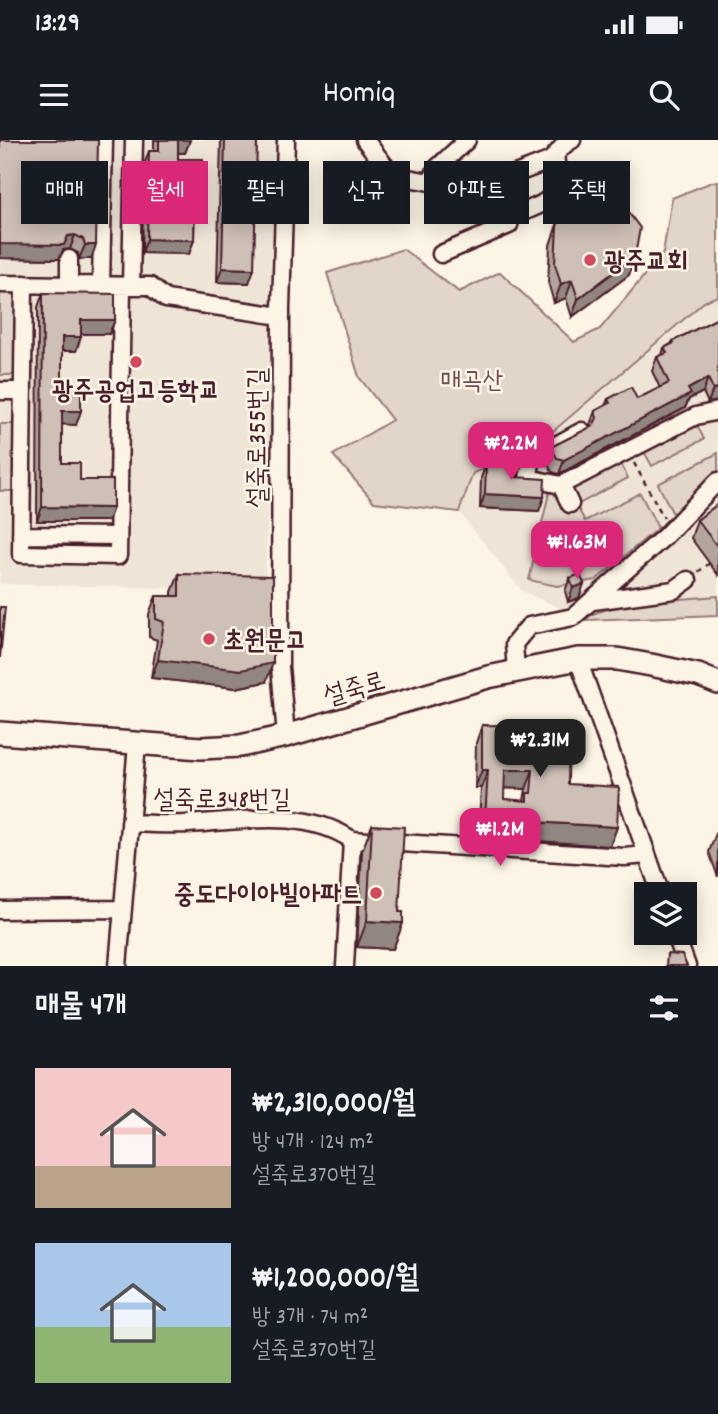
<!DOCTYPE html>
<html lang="ko">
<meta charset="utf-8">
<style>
body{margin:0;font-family:Dekko,"Poor Story",sans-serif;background:#20242c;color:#f1f3f6;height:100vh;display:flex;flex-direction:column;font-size:26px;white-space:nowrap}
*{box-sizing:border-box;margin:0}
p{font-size:23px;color:#9ea1a6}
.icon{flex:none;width:38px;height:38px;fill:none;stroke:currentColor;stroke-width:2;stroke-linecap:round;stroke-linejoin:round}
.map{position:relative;height:826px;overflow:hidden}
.drawer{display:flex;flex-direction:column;background:#171b24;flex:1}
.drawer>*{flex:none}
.hud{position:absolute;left:21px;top:21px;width:677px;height:63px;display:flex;gap:14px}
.buttons{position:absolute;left:634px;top:742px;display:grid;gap:14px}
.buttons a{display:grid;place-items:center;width:63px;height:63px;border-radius:0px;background:#171b24;box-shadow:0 4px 18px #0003;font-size:35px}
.price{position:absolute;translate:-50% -60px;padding:0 16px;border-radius:14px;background:#db2777;color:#fff;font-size:23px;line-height:46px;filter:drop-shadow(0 2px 4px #0008)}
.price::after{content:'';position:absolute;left:50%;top:42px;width:21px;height:16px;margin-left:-10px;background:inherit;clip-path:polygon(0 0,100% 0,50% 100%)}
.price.active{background:#222;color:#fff}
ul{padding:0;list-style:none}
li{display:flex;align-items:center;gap:21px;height:175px;padding:0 35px}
li span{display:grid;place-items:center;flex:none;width:196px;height:140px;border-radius:0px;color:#555}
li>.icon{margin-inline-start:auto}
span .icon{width:84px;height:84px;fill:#fffc;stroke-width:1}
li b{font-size:30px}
h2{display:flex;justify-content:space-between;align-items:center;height:84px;padding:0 35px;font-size:30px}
.pill{padding:0 24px;border-radius:0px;background:#171b24;box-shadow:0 4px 18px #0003;font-size:24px;line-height:63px}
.pill.active{background:#db2777;color:#fff}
.status{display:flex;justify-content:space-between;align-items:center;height:49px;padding:0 35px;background:#171b24;direction:ltr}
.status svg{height:19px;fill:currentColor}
header{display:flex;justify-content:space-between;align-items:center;height:91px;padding:0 35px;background:#171b24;font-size:32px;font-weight:600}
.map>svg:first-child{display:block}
.built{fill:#eee5d7}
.green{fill:#e2d5ca;stroke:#967a7a;stroke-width:2}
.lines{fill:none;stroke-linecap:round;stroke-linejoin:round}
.minor-casing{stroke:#4a1f2b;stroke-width:21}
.major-casing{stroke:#4a1f2b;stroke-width:26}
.path{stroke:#4a1f2b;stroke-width:2.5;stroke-dasharray:5 5;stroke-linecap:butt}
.minor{stroke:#fcf5e5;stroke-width:16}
.major{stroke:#fcf5e5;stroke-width:21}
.wall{fill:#b2a59d;stroke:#4a1f2b;stroke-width:2;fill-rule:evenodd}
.shaded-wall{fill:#918680;stroke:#4a1f2b;stroke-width:2}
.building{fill:#cfc0b7;stroke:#4a1f2b;stroke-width:2;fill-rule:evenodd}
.poi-dot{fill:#d1495b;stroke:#fcf5e5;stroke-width:2.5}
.labels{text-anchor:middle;stroke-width:5;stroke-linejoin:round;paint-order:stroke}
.poi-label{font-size:26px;font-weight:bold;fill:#4a1f2b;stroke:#fcf5e5;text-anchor:start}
.park-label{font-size:26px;fill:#704c53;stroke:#fcf5e5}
.street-label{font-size:26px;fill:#4a1f2b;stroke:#fcf5e5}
</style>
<div class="status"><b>13:29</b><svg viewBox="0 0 49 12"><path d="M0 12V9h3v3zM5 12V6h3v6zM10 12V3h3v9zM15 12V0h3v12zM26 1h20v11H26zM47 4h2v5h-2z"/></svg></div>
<header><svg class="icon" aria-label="menu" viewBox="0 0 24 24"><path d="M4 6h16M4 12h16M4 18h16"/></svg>Homiq<svg class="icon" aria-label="search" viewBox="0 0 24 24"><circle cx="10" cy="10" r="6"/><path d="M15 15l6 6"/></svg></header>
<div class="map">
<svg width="718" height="826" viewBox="0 0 718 826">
<rect width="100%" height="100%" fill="#fcf5e5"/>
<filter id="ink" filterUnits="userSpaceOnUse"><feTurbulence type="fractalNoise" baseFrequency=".0143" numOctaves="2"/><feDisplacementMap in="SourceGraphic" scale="14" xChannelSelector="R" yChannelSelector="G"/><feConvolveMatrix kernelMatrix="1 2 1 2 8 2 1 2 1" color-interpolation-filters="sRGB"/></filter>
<g filter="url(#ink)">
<!-- built -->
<path class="built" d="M0,0H279L265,450L0,444Z
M718,156V475L586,480L522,451L459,372L473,333L530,312L705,161Z"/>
<!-- green -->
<path class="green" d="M718,41V156L705,161L529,312L473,333L459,372L374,362L333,315L392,280L359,237L327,133L403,109L459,152L500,132L574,202L600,189L663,113L672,58L712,42Z
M0,148H19L17,235H0Z
M695,281L704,299L652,326L642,308Z
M0,284H17L16,351H0Z
M718,313V332L673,374L658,344Z
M619,320L628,338L577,365L568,346Z
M556,352L563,367L576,365L585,381L640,353L658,388L596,440L557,446L529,440L549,353Z
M718,456V475L586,480C595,463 695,458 718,456Z"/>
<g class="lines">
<!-- minor casing -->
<g class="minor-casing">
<path id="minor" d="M286,0L281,168L280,527L286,596
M365,0L392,35L473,50L549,21C559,14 560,5 572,0
M432,43L436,29L467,0
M441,114L509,85L511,77C548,61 565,61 555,17
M0,144L150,146L166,159L281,176
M24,144L21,414L118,416L122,146
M69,145V119
M101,145L104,0
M131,146L134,0
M0,251H23
M582,291L547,310L533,314L528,338L561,345L696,276L718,271
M561,345L570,364
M21,395L118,396
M593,461L674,450L688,440
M578,519L661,754
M516,531L514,504L529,486L573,477L664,397L718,341
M130,683C150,684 169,685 189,684C242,681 305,668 352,700
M352,700L625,717L646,715
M0,770L123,769
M675,793L687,826
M118,826L137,604
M345,826L352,700"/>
</g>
<!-- major casing -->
<g class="major-casing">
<path id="major" d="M0,593L201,608L240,606L286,596L488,537L578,519H617L651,525L698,535L718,543"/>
</g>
<!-- path -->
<path class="path" d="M634,323L664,378
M698,432L710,423"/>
<!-- minor -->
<use href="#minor" class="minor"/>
<!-- major -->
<use href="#major" class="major"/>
</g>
<!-- wall -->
<path class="wall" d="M0,0H98L91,119H79L78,113L70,109L63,110L59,119L0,118Z
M154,0H190L185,13H178V19L197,59H195L194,100L189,114L142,113L144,25L149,11H154Z
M221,0H257L249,143L217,142Z
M567,56L586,59L635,116L629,135L572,177L566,158L554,163L548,142L550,105Z
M43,153L115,180L109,194H81L76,211H62V250L76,285L62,284V323L80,340L108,381H37L38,167Z
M718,178V261L708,263L703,252L689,259L685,268L559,334L552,332L546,321L551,307L591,287L590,285L595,271L605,266L608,259H637L660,248L652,231L657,217L662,215L664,208L671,204L673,201Z
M486,324L516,338L544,357L539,371L480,368L481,338Z
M718,364V435L691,398L697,380Z
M179,434L266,542L235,548L151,538L157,500L149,497V474L156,456H172V452Z
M570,438L579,458L568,462L565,451Z
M482,585L568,644L617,687L610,706L478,697L481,648H475L476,603ZM504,648L526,649L524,661L504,659Z
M372,685L403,783L393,809L357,807L362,711Z
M718,688V737L709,712Z"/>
<!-- shaded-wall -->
<path class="shaded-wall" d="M178,0H190L185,13H173Z
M195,45H202L197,59H190Z
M75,95L70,109L63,110L59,119L0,118V104L68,96Z
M147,99L194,100L189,114L142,113Z
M85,105H96L91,119H79Z
M635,116L629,135L572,177L578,159Z
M222,128L254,129L249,143L217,142Z
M572,140L566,158L554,163L561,144Z
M81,180H115L109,194H76Z
M62,197H81L76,211H57Z
M708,238L703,252L689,259L685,268L559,334L564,320L688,249Z
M718,248V261L708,263L713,249Z
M62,271H81L76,285L57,284Z
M485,354L544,357L539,371L480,368Z
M42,367L113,368L108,381H37Z
M584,444L579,458L568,462L573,448Z
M158,520L273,523L266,542L235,548L151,538Z
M482,630H488L481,648H475Z
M505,630H533L526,649L499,648Z
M485,679L617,687L610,706L478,697Z
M367,781L403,783L393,809L357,807Z"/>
<!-- building -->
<path class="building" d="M0,0H98L96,105H85L83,99L75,95L68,96L64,105L0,104Z
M159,0H178V19H203L202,45H195L194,100L147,99L149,11H159Z
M225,0H257L254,129L222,128Z
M600,34L640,88L635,116L578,159L572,140L561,144L555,124L557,87L567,56L577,45L586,59Z
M43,153L115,154V180H81V197H62V250H81V271H62V323H80V340H113V368L42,367Z
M718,178V248L713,249L708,238L688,249L691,254L564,320L557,318L551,307L593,286L597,278L595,271L610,263L608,259L631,247L637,259L669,243L657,217L667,213L664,208L674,203L673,201Z
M486,324L517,325V336L514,337L545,339L544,357L485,354Z
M718,364V407L697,380Z
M179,434L273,436V523L241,530L158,520L164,482L156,479V456H179Z
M580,434L584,444L573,448L570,438Z
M0,467H5L0,518Z
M482,585L569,586L568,644L619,647L617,687L485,679L488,630H482ZM505,630H533L531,653H527V661L504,659Z
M372,685L404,687L399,772H403V783L367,781Z
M667,814L682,815L687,826H666Z"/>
</g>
<!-- markers -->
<g class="poi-dot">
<circle cx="590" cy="120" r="7"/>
<circle cx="136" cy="222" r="7"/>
<circle cx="209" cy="499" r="7"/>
<circle cx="376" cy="753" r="7"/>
</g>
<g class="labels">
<!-- poi labels -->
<g class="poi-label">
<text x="604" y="129">광주교회</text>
<text x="136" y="258" text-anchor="middle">광주공업고등학교</text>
<text x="223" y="508">초원문고</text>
<text x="362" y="762" text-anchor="end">중도다이아빌아파트</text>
</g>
<!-- park labels -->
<g class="park-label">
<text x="472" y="248">매곡산</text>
</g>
<!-- street labels -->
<g class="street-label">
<text transform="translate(256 298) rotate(-90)" y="9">설죽로355번길</text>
<text transform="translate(354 547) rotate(-16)" y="9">설죽로</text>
<text x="222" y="667">설죽로348번길</text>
</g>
</g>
</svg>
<div class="buttons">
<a><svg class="icon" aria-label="layers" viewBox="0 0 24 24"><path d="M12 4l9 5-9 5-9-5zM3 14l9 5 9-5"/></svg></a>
</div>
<b class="price" style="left:511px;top:342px">₩2.2M</b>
<b class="price" style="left:577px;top:441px">₩1.63M</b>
<b class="price active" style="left:540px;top:639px">₩2.31M</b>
<b class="price" style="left:500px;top:728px">₩1.2M</b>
<div class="hud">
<a class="pill">매매</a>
<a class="pill active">월세</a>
<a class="pill">필터</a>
<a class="pill">신규</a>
<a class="pill">아파트</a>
<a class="pill">주택</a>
</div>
</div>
<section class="drawer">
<h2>매물 4개<svg class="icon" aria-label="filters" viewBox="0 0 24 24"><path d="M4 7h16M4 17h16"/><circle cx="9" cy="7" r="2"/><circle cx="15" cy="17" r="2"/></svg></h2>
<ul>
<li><span style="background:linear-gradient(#f6c9c9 70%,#b9a48a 0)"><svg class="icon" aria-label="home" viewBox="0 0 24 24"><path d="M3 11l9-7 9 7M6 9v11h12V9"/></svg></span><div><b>₩2,310,000/월</b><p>방 4개 · 124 m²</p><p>설죽로370번길</p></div></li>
<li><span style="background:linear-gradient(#a9c7e8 60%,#8fb573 0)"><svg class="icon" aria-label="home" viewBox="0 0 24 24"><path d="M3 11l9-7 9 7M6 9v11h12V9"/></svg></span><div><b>₩1,200,000/월</b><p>방 3개 · 74 m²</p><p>설죽로370번길</p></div></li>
</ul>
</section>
